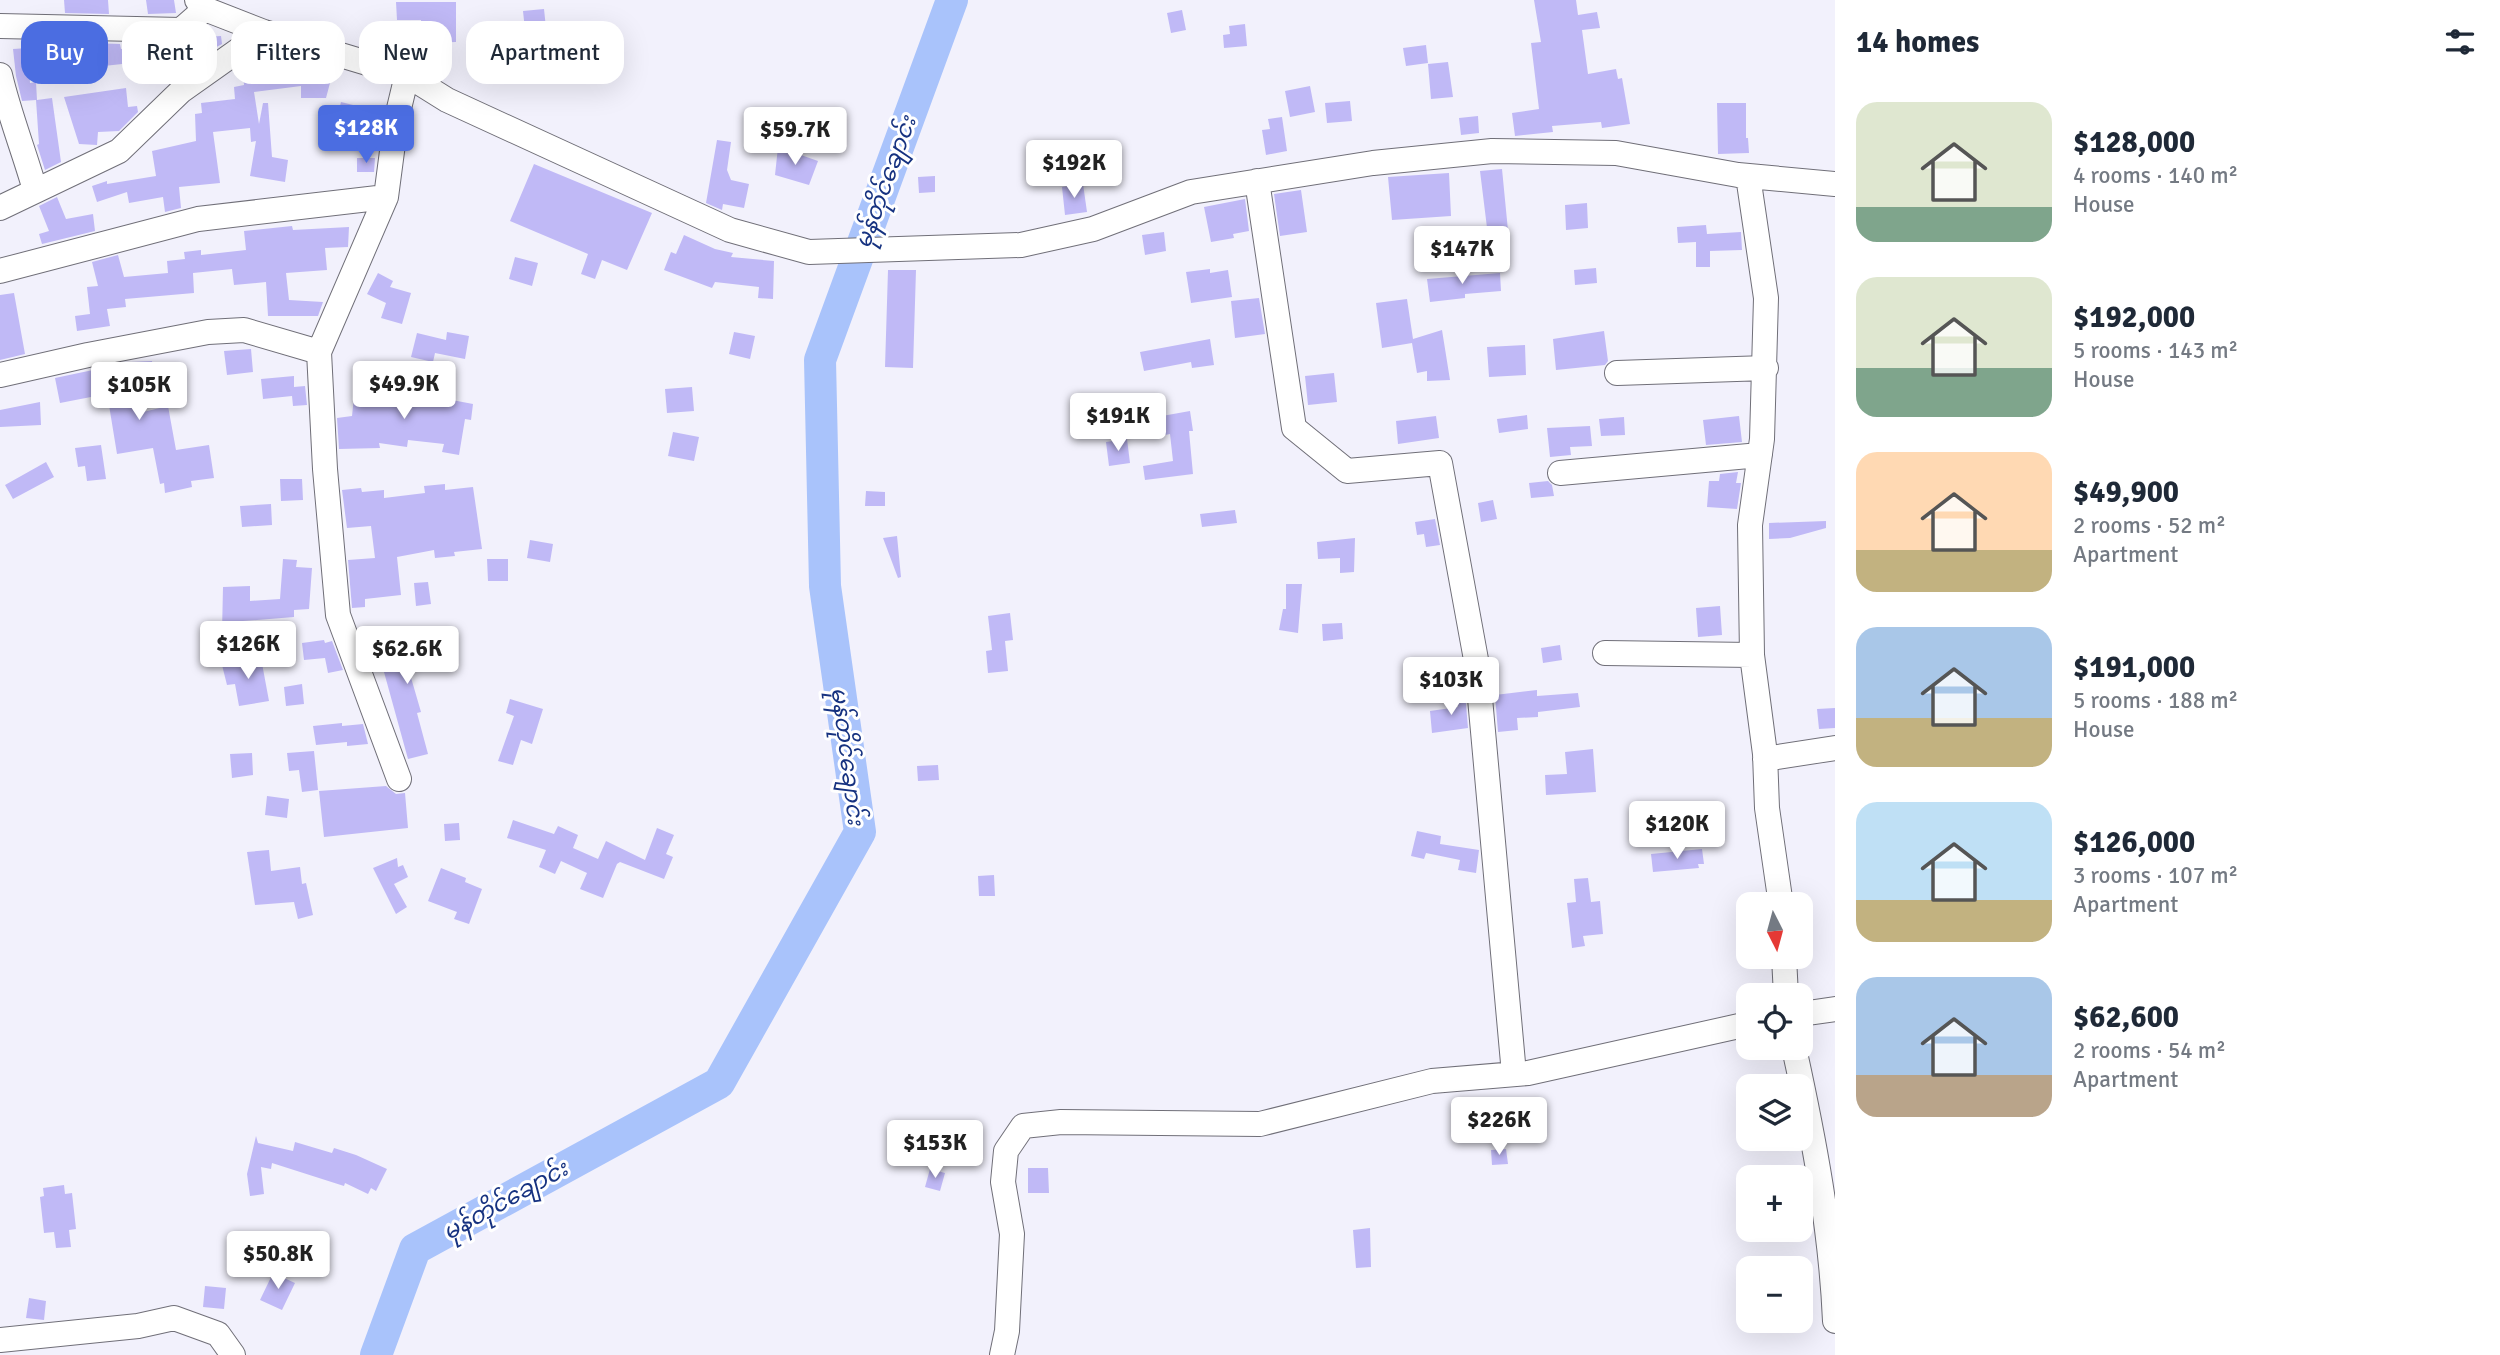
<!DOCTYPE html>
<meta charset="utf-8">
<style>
body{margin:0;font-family:Signika,"Noto Sans Myanmar",sans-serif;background:#f2f2f3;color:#1f2937;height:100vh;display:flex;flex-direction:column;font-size:26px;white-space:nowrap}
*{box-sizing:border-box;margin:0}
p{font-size:23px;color:#747a83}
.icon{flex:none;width:38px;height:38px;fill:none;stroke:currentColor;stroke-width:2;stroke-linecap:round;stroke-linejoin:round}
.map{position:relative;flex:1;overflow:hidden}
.drawer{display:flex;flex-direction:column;background:#fff;width:665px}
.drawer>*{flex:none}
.top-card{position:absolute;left:21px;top:21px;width:665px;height:63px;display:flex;gap:14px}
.needle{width:46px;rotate:174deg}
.tools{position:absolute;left:1736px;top:892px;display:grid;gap:14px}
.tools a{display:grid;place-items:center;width:77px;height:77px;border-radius:14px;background:#fff;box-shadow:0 7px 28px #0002;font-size:35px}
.price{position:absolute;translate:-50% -60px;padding:0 16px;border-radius:7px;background:#fff;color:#222;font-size:23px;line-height:46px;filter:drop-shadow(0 2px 4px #0008)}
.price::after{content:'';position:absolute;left:50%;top:42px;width:21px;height:16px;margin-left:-10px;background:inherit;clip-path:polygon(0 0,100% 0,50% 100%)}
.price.active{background:#4b6de1;color:#fff}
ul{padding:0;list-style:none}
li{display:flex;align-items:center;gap:21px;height:175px;padding:0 21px}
li span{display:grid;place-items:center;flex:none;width:196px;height:140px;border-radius:21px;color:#555}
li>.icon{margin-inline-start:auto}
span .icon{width:84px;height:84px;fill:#fffc;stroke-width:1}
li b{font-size:30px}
h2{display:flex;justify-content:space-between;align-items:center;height:84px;padding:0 21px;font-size:30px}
.tag{padding:0 24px;border-radius:21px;background:#fff;box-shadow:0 7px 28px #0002;font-size:24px;line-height:63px}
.tag.active{background:#4b6de1;color:#fff}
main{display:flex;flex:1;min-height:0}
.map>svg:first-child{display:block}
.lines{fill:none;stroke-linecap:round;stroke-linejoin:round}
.river{stroke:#a9c3fb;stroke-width:32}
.building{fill:#c0b9f6}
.minor-casing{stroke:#706f78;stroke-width:26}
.minor{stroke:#fff;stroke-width:24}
.labels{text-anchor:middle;stroke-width:6;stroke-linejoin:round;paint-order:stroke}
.water-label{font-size:23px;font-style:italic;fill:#163280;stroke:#fff}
</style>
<main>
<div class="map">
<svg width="1835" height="1355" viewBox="0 0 1835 1355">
<rect width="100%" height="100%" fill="#f2f1fc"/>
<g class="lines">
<!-- river -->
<path class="river" d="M376,1355L415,1249L719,1083L860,832L825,586L820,360L952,0"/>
</g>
<!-- building -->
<path class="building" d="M64,0H108L109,14L65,13Z
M146,0H174L176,13L148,14Z
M1534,0H1576L1578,15L1597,12L1600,28L1582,30L1588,74L1616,69L1618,79L1622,78L1630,124L1602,128L1601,122L1552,126L1553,132L1515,136L1512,113L1539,109L1531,43L1541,42Z
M396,2H456V42L422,43L421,20H397Z
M544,9L546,28L525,30L523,11Z
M1182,10L1186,30L1171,33L1167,13Z
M1245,24L1247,46L1224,48L1223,35L1230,34L1229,26Z
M221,36L222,44L202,55L201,59L188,60L187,56L181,57L179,45L207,42L206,37Z
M64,42L120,44L121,49L156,44L159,60L67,70Z
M1426,45L1428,63L1406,66L1403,48Z
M404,47H423V63L404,59Z
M28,48L30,83L36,82L37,100L52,98L61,162L45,170L37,145L39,144L36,100L22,101L16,76L13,49Z
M267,48L334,68L326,98H301V86L254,92L259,124L263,103H268L272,157L288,160L285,182L250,176L256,141L251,142L250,128L213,132L220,183L179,187L181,208L165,212L163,197L129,203L127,192L97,202L92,186L107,181V184L156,176L152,151L196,141L195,114L202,113L201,103L235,99L234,87L244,85L242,66L258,58V55Z
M1448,62L1453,97L1431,99L1428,64Z
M1310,86L1315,112L1290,117L1285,91Z
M126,88L128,107L137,106L138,112L119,131L98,132L97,145L79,144L64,97Z
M1350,101L1352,121L1327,123L1325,103Z
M341,102L373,110L364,147L345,142L349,125L336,122Z
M1717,103H1746V138H1748L1749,153L1718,154Z
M1478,116L1479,133L1461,135L1459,118Z
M1282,117L1287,151L1266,155L1262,130L1270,129L1268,119Z
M717,140L731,142L727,170L731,180L749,184L744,208L723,204L722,210L706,203Z
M778,147L818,161L809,185L775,175Z
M357,158H375L374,172H357Z
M534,164L652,213L627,270L602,260L595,279L581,274L588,254L510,221Z
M1502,169L1510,251L1490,252L1480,171Z
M1449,173L1451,216L1392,220L1388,177Z
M935,176V192L919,193L918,177Z
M1083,184L1087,212L1065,215L1062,187Z
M1301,190L1307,232L1280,236L1274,194Z
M57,197L66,219L93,214L95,231L42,244L39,234L49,231L39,206Z
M1245,199L1249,231L1233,234L1234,238L1211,242L1204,207Z
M1587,203L1588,228L1566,230L1565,205Z
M1706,225L1707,234L1741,232L1742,250L1710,251V267H1696V242L1678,243L1677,227Z
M292,226L293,230L349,227L348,247L325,248L327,270L286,273L289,300L323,302L318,316H268L266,282L234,285L232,269L193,273L194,293L125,299L126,307L107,309L110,326L77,331L75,316L90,314L87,287L98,286L92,262L118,255L124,277L168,273L167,261L185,259L184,252L201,250V255L246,250L244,231Z
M1164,232L1166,251L1145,255L1142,235Z
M684,235L715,249L733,253L731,257L774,261L773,299L758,298L759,287L715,282L712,288L664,270L671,252L676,254Z
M515,257L538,263L532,286L509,279Z
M1596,268L1597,283L1575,285L1574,270Z
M1210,269V273L1228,270L1232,297L1191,303L1186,272Z
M888,270H916L913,368L885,367Z
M378,273L393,281L390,287L411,293L402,324L381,318L386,303L367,294Z
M1500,273L1501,291L1465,294V298L1430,302L1427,279Z
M14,293L25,354L0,360V295Z
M1259,298L1265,334L1235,338L1231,301Z
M1407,299L1413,339L1442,330L1450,380L1427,381V371L1417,373L1412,343L1382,348L1376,303Z
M1604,331L1608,361L1605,365L1556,370L1553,339Z
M447,332L469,336L465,359L435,353L433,362L411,357L417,333L446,340Z
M734,332L755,336L750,359L729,354Z
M1210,339L1214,365L1192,368L1191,362L1144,371L1140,352Z
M1525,345L1526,375L1489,377L1487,347Z
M251,349L253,372L227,375L224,351Z
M152,361L155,382L135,385L139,413L168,406L176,450L209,445L214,478L191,481L192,487L165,493L164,483L160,484L153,448L117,454L108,399L96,400V396L60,403L55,378L131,362Z
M1334,373L1337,402L1308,405L1305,376Z
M294,376V387L305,386L307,405L293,406L292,396L263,399L261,379Z
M407,386L423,387V393L431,396L473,404L471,420L465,419L459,455L442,452L444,444L408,440L407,447L379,443L380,448L339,449L337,418L352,416L354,397L406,395Z
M692,387L694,411L667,413L665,389Z
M40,402L41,425L0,427V410Z
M1190,411L1193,431H1189L1193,474L1145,480L1143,466L1173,461L1170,434L1165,435L1162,416Z
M1527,415L1528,429L1499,433L1497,419Z
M1436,416L1439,438L1398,444L1396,421Z
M1739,416L1742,442L1706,445L1703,420Z
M1624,417L1625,435L1601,436L1599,419Z
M1590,426L1592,446L1570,447L1571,455L1550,457L1547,428Z
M673,432L699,437L694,461L668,456Z
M1127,439L1130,463L1109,466L1106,442Z
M101,445L106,479L87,481L85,466L78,467L75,448Z
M46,462L54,477L13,499L5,485Z
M1738,472L1736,483H1741L1737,509L1707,507L1709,481H1719L1720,474Z
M280,479H302L303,500L281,501Z
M1548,481L1552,485L1554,496L1531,498L1529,483Z
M445,484V490L473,487L482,549L454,552L455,556L435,558L434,550L397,557L401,595L365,599V607L352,608L348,560L375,558L371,526L347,528L342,490L361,488L362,492L384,490V498L425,493L424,486Z
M866,491L885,492V506H865Z
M1493,500L1497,519L1481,522L1478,503Z
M271,504L272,525L242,527L240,506Z
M1235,510L1237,523L1202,527L1200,514Z
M1435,519L1440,545L1426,547L1424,534L1417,535L1415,522Z
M1826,521V528L1790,538L1769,539V523Z
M897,536L901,577L898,578L883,538Z
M1355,538L1354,572L1340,573V558L1318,559L1317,542Z
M530,540L553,544L550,562L527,558Z
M283,559L297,560L296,567L312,568L309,609L294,610V617L243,621L244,630L222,632L223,587L250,586V601L280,599Z
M487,559H508V581H488Z
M428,582L431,604L416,606L414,583Z
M1286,584H1302L1298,633L1279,630L1283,609H1286Z
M1720,606L1722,635L1698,637L1696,608Z
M1010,613L1013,640L1005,641L1008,671L988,673L986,651L992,650L988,616Z
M1342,623L1343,639L1323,641L1322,624Z
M400,632V638L437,634L439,653L405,657L421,712L417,713L428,754L408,759L379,654L387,653L385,633Z
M324,640L325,643L332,641L343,670L328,673L325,658L304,660L302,643Z
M1560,645L1562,660L1543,663L1541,648Z
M261,658L269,701L239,706L235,684L227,685L222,665Z
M302,684L304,704L286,706L284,687Z
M1537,690V696L1578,693L1580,707L1538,712V717L1517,718L1518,730L1498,732L1495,695Z
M1456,693H1465L1468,728L1432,733L1430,711L1458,707Z
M510,699L543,709L532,744L521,740L513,765L498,761L514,716L506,713Z
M1835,708V728L1819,729L1817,709Z
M342,723V726L363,724L368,744L347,746V742L316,745L313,726Z
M1593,749L1596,792L1546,795L1545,775L1567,774L1565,752Z
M314,751L318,790L302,792L299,770L289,771L287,753Z
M252,753L253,775L232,778L230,754Z
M938,765L939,780L918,781L917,766Z
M386,786L396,794L405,793L408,828L324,837L319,791Z
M267,796L289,799L287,818L265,815Z
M513,820L554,834L558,826L578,835L573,848L598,859L606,841L645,860L657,828L674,835L666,854L673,857L664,879L620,862L617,864L603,898L580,889L587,873L561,861L555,874L539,867L546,850L507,838Z
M459,823L460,840L445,841L444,824Z
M1417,831L1441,836L1440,844L1479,850L1476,873L1458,870L1460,860L1426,853L1424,859L1411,856Z
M1702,849L1704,864H1698L1699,868L1653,872L1651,854Z
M269,850L271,871L300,867L302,884L306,883L313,915L298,919L294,902L255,905L247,852Z
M397,858L398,867L403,865L408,877L394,884L407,907L396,914L373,868Z
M441,868L466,878L465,882L482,889L469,924L454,919L457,912L428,901Z
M994,875L995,896H979L978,876Z
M1588,878L1591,902L1600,901L1603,934L1583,936L1585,946L1572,948L1567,903L1576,902L1574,879Z
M256,1136L258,1143L293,1151L295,1142L332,1153L334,1148L356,1155L387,1169L376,1191L371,1188L368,1194L345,1183L344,1186L272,1163L271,1169L261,1167L264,1194L250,1196L247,1174Z
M1506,1149L1508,1164L1492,1165L1491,1150Z
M1028,1168H1048L1049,1193H1028Z
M930,1169L945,1173L940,1191L925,1187Z
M64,1185L65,1194L72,1193L76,1229L69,1230L71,1247L56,1248L54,1232L44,1233L40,1197L44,1196L43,1188Z
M1370,1228L1371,1267L1356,1268L1353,1230Z
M273,1273L295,1283L282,1310L260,1300Z
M205,1286L226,1288L224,1309L203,1307Z
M29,1298L46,1301L44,1320L26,1318Z"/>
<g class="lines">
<!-- minor casing -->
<g class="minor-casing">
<path id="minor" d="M197,0L205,9L264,32L407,75L447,100L730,230L809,252L1021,245L1093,229L1191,192L1373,163L1492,151L1616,153L1738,175L1835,184
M0,26L181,30L205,9
M0,75C9,114 24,151 35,190
M1748,176L1766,298L1762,439L1750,525L1752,655L1765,754L1767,808L1781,905
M1257,181L1294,428L1347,471L1440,463L1477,665L1514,1074
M0,208L119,151L181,91L264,32
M0,271L198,219L386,197
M319,352L386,197L396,121L407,75
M1617,373L1766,368
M0,375L88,355L208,332L244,330L319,352L325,469L338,615L399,779
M1560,473L1760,455
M1605,653L1752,655
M1765,759L1835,748
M1784,957L1786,996
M1801,1014L1835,1009
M1794,1048C1814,1139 1831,1229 1835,1321
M0,1340L138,1326L174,1318L218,1334L233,1355
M1002,1355L1007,1331L1012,1234L1003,1182L1006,1151L1023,1126L1061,1122L1260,1124L1432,1081L1528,1073L1748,1024"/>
</g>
<!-- minor -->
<use href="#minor" class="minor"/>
</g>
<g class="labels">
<!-- water labels -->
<g class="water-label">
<text transform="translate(885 182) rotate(-70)" y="8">မုန်တိုင်ချောင်း</text>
<text transform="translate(848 756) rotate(83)" y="8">မုန်တိုင်ချောင်း</text>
<text transform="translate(505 1200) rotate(-29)" y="8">မုန်တိုင်ချောင်း</text>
</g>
</g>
</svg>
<div class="tools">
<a><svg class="needle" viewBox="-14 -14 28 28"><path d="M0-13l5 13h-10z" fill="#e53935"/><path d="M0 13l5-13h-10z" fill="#747a83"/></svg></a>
<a><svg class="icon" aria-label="locate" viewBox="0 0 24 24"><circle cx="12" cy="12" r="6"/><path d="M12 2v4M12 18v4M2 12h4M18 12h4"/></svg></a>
<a><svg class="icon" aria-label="layers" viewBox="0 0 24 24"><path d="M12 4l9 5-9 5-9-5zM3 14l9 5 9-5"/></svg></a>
<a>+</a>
<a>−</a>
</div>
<b class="price active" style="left:366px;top:165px">$128K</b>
<b class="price" style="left:795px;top:167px">$59.7K</b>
<b class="price" style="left:1074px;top:200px">$192K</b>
<b class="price" style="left:1462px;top:286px">$147K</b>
<b class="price" style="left:404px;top:421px">$49.9K</b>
<b class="price" style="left:139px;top:422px">$105K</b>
<b class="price" style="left:1118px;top:453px">$191K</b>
<b class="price" style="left:248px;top:681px">$126K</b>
<b class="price" style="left:407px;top:686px">$62.6K</b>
<b class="price" style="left:1451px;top:717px">$103K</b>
<b class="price" style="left:1677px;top:861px">$120K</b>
<b class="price" style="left:1499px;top:1157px">$226K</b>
<b class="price" style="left:935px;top:1180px">$153K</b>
<b class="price" style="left:278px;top:1291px">$50.8K</b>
<div class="top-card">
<a class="tag active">Buy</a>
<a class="tag">Rent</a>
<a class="tag">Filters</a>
<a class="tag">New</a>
<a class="tag">Apartment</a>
</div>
</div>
<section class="drawer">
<h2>14 homes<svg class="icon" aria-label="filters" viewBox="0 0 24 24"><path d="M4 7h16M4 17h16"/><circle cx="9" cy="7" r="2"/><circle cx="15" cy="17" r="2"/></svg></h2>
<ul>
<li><span style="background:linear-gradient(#dfe7d0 75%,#7fa58c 0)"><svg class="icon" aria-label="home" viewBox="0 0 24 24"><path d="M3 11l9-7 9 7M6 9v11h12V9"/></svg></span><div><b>$128,000</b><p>4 rooms · 140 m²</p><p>House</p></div></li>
<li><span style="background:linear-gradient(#dfe7d0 65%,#7fa58c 0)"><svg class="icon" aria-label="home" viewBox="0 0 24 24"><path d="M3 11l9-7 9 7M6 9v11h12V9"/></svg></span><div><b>$192,000</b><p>5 rooms · 143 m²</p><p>House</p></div></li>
<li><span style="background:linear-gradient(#ffd9b3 70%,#c2b280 0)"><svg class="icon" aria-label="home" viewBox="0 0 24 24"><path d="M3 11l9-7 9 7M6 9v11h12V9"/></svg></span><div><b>$49,900</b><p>2 rooms · 52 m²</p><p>Apartment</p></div></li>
<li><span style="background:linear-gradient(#a9c7e8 65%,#c2b280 0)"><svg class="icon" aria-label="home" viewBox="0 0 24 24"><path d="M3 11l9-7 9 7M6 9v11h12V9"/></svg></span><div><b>$191,000</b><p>5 rooms · 188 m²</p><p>House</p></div></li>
<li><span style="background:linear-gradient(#bfe0f5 70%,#c2b280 0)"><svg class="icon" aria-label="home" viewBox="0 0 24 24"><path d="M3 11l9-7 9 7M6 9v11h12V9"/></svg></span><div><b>$126,000</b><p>3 rooms · 107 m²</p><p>Apartment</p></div></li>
<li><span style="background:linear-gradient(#a9c7e8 70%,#b9a48a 0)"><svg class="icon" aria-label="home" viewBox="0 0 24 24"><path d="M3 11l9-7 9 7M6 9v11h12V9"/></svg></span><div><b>$62,600</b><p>2 rooms · 54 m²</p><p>Apartment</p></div></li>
</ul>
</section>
</main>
